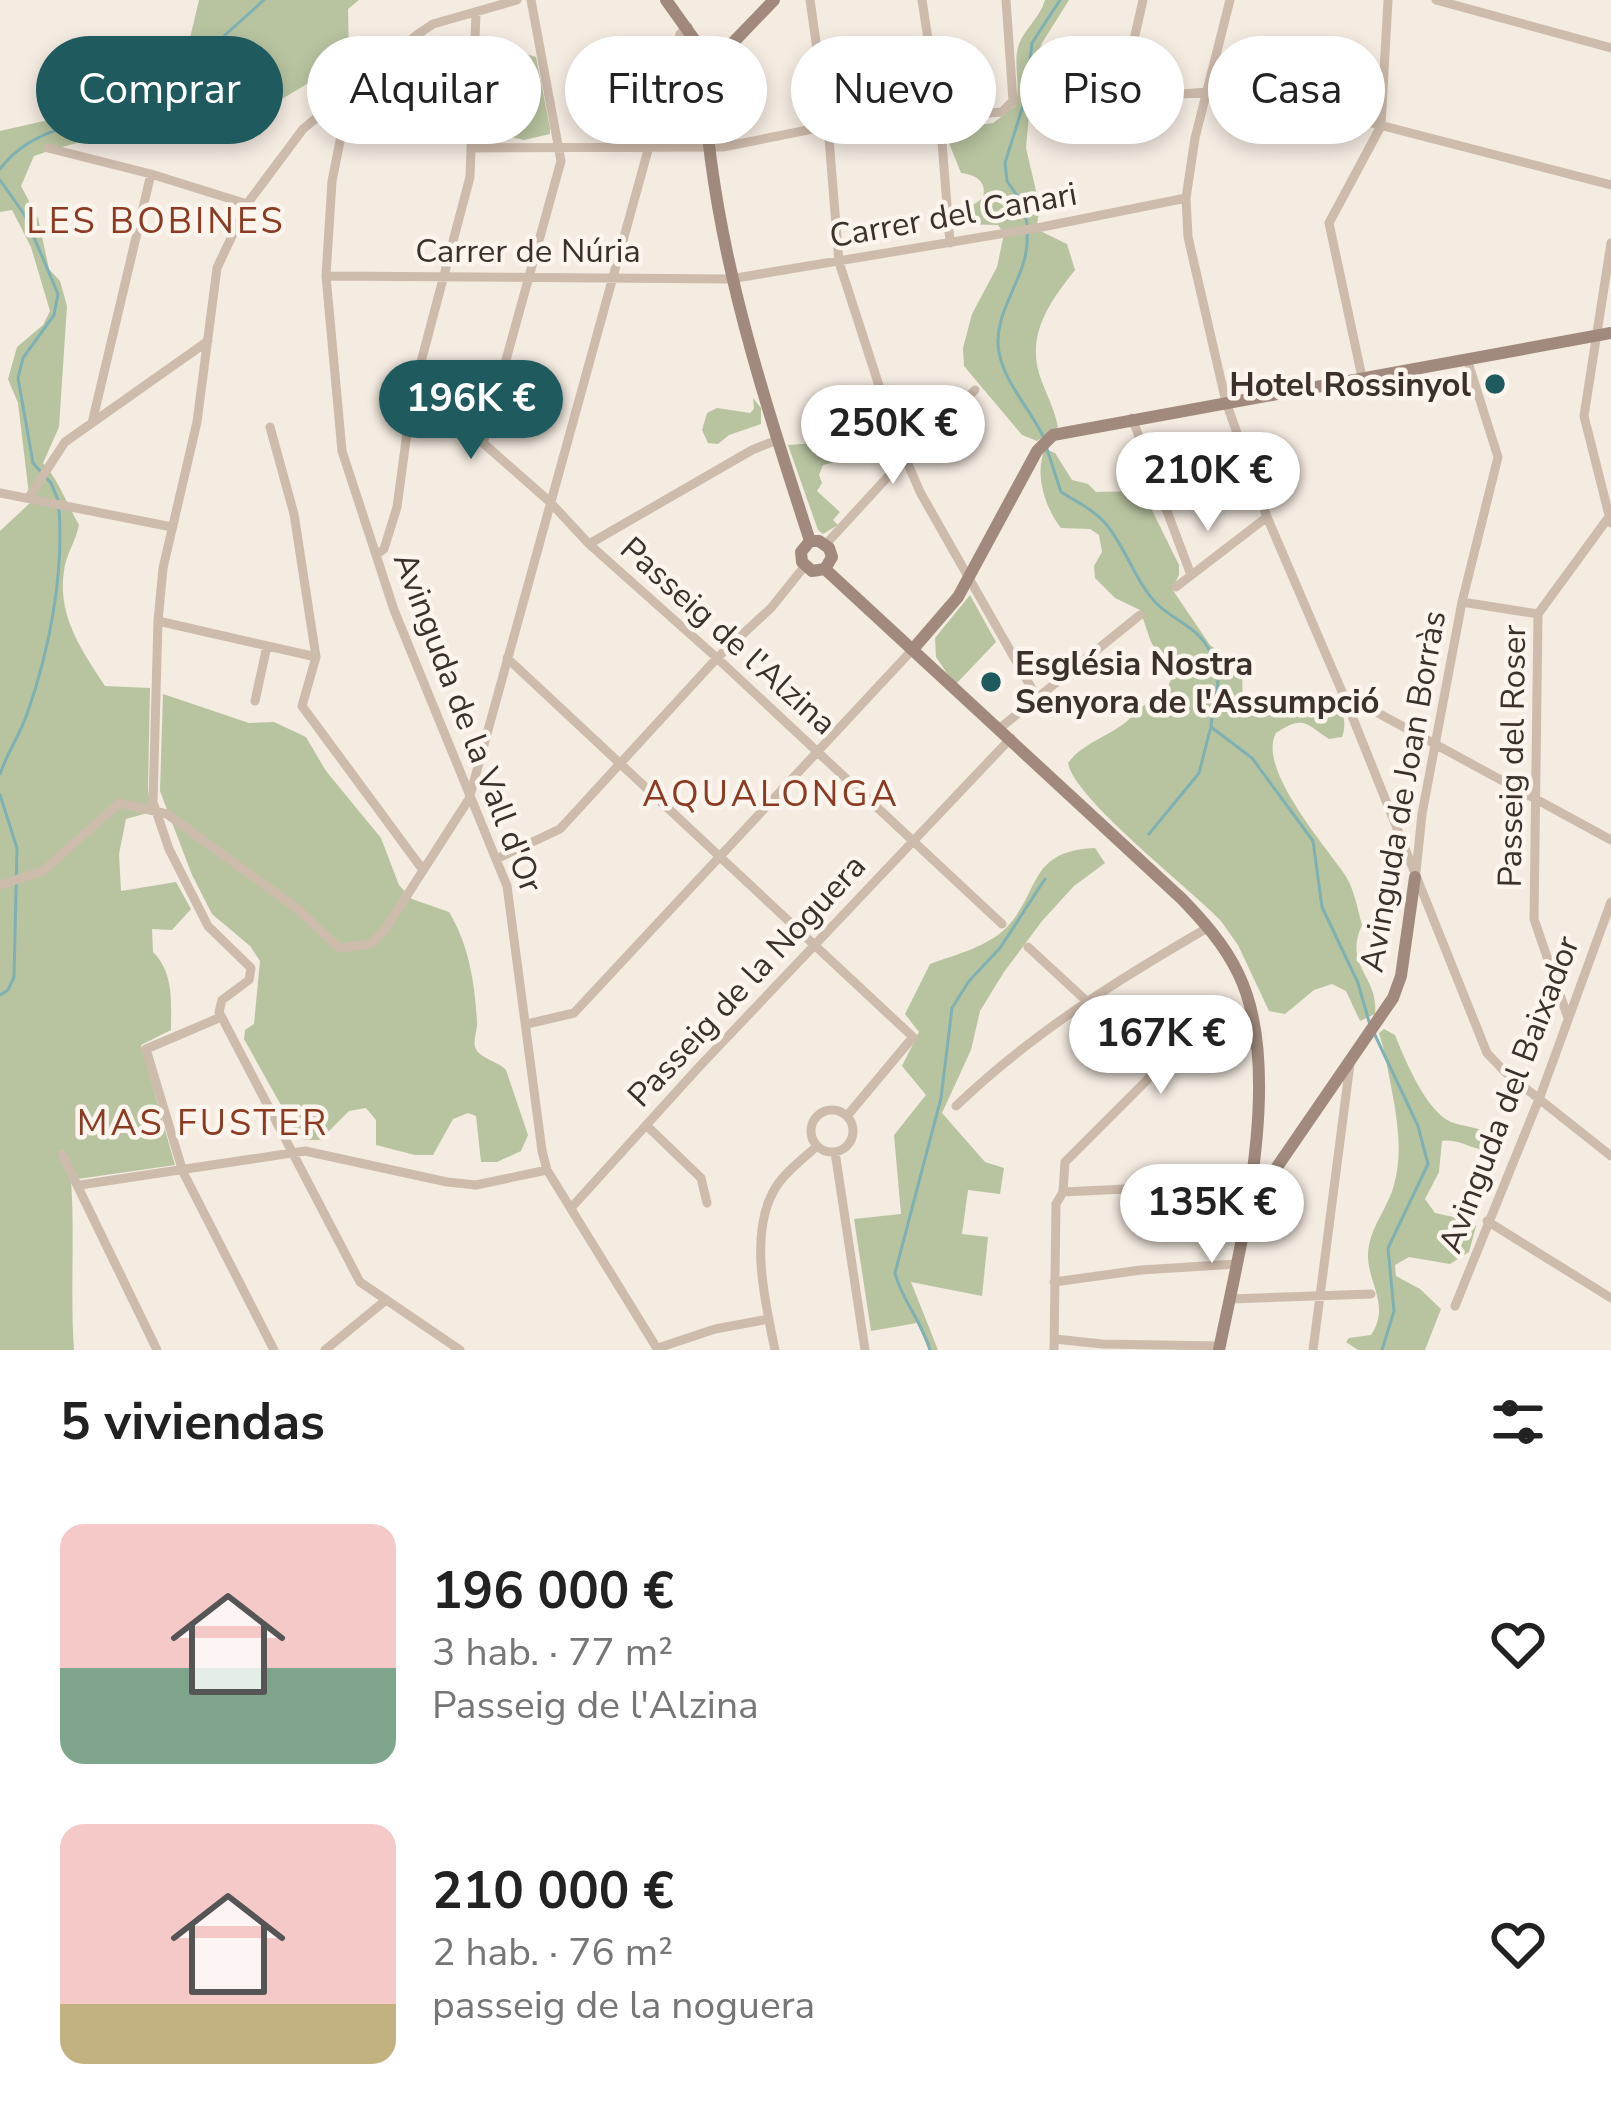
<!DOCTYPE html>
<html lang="es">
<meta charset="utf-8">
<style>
body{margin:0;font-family:"Nunito Sans",sans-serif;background:#f2f2f2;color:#222;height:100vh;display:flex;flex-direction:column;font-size:45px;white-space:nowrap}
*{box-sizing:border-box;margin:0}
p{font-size:39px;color:#767676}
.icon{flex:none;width:66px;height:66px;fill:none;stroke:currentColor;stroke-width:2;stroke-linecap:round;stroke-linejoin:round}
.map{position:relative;height:1350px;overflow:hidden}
.panel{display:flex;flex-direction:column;background:#fff;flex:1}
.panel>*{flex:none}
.top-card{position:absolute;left:36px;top:36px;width:1539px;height:108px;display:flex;gap:24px}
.price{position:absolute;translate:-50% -102px;padding:0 27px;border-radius:42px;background:#fff;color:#222;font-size:39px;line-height:78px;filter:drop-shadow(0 3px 6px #0008)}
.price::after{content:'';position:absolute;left:50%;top:72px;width:36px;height:27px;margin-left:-18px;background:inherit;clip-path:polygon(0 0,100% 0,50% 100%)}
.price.current{background:#1f5a5e;color:#fff}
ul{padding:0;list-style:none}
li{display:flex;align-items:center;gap:36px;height:300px;padding:0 60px}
li span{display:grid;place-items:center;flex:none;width:336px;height:240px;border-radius:24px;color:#555}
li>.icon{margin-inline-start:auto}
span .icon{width:144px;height:144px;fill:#fffc;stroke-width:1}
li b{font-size:51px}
h2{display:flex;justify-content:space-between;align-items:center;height:144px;padding:0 60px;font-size:51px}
.chip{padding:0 42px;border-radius:54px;background:#fff;box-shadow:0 6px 18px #0003;font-size:42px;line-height:108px}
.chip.current{background:#1f5a5e;color:#fff}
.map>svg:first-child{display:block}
.green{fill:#b8c4a0}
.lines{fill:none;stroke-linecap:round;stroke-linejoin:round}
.stream{stroke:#7fb0b2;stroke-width:3}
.street{stroke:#cdbbac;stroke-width:9}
.secondary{stroke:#a18a7d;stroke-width:12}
.poi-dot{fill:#1f5a5e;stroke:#fbf5ee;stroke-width:4.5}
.labels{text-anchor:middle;stroke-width:9;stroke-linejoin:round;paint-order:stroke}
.street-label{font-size:33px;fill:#3b302b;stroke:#fbf5ee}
.poi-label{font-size:33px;font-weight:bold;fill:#3b302b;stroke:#fbf5ee;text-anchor:end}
.neighbourhood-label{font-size:36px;letter-spacing:3px;fill:#8c3b22;stroke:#fbf5ee}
</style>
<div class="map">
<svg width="1611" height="1350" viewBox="0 0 1611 1350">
<rect width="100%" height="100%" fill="#f4ebe1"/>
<!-- green -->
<path class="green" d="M199,0H359L348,9L349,59L265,109L227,144C154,126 104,132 34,156L21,186L38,218L49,269L60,281L67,306L59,427L43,463C59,481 67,504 79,525C76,541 66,554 64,571C57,616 82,651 105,686L150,688L148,789L151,812L126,819L119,854L121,891L176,882L191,909L172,930L152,929L153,952C174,973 171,1001 171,1030L141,1045L175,1165L71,1180C75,1237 70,1293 74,1350H0V531L30,503L18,403L8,379L17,347L43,325L50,311L31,247L12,210L0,212V131L66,116L94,96L185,59Z
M1045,0H1069L1042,43L1033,69L1026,148L1040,208L1036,229L1067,244L1075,270C1049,303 1024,337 1042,382C1048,398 1055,411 1058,427L1037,441L1022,435L964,366L963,348L972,314L997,267L1004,234L998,225L960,224V214L983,198C987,181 976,175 961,173L949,143L959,128L993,123L1015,106C1022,86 1012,64 1019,44C1025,28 1040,18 1045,0Z
M523,53L536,57L550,128V134L524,140L507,136C499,114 483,89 486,66Z
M753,398L761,408V424L729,435L718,444L708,443L702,430L707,413L717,408L750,413L754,409Z
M831,442L844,460L823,465L819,475L822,483L817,491L840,512L833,520L838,525L823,534L818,530L788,445Z
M1045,449L1055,453L1072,480L1088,484L1096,492L1137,491L1146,498L1179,565V575L1172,589L1210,645L1242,670L1243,711L1260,713L1320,693C1340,696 1349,719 1342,737L1329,739C1306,725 1305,714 1276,733C1257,767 1322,842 1343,872C1354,887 1357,907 1362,925C1343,966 1379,976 1375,1014L1360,1021L1346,991L1332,984L1314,990L1285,1014L1269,1011L1238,945L1221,921C1190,888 1074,799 1068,763C1083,743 1107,737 1126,722C1139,711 1149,698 1166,691L1172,677L1151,642L1140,610L1115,598L1095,578L1094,566L1102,552L1099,535L1090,529L1061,528C1045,508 1034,473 1045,449Z
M970,595L996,642L955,685L936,657L935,638Z
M163,694L249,723L274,722L306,737L326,771L381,838L399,885L412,899L449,912C469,945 475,984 477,1022C478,1029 472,1042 476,1049C480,1058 499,1062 506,1070L528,1135L521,1151L497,1162H481L476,1116L468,1113L453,1119L433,1155H415L376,1145V1120L366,1108L349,1111L320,1140H304L296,1132L244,1039L245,1030L254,1024L260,961L250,946L212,914L192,875L160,791Z
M1095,848L1105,863L1074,886L1042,921L1004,972L980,1011L971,1050L942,1113L985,1162L1004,1168L1000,1194L968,1190L962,1234L988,1237L982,1296L911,1282L938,1350H929L917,1323L871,1331L854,1219L901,1214L894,1135L926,1095L902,1066L919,1032L905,1014L930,964C955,955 990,946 1008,926C1041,889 1029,851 1095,848Z
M1384,1029L1395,1035C1405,1060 1426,1111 1451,1122C1467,1128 1482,1126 1495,1139L1491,1150C1473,1152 1461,1138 1442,1141L1439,1172L1425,1199L1435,1213L1467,1220L1476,1226L1469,1252L1450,1264L1409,1257L1395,1265L1396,1276L1420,1289L1441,1309L1425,1350H1358L1346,1342L1349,1338L1371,1335C1393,1303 1362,1278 1369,1245C1373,1224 1389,1205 1394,1185C1406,1142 1392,1096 1385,1054L1379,1033Z"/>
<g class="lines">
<!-- stream -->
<path class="stream" d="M0,169C40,116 113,121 174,114L193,102L225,35L264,0
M0,180L24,214L58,294L54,315L23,358L18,378L33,463L51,483L58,500
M1027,224L1023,204L1007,181L1005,163L1026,96L1032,43L1060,0
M1027,233C1031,275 991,311 999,352C1004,382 1030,409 1043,436
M1047,449L1061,492C1077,502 1093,509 1106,524C1126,548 1135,581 1157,604C1179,625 1203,627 1215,663C1223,686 1212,705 1211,727L1252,758L1313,841L1322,907L1358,983L1370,1025
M0,774C7,753 20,735 27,714C49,652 64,575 59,509
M0,795L17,848L14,977L8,990L0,995
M1149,834L1199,773L1210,730
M1374,1033L1418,1126L1428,1164L1388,1248L1394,1311L1382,1350
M930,1350C922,1321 901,1299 895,1273L941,1098L952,1008L969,981L1000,948L1045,879"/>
<!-- street -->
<path class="street" d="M810,0L828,126L839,262L893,429L920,492L1036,696
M922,0L940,117L950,243
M1230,0L1195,138L1186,198L1188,237L1226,402L1267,517L1346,701L1487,1053L1504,1071L1611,1156
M1436,0L1611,48
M1210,81L1611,185
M351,87L332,181L326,276L342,451L394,610L507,886L542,1151L547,1170L658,1350
M1120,101L1143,0
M1035,106L1207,92
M48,148L151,174L247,204
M472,148L723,147L828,126L1002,112L1013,101L1006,0
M1611,243L1584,416L1611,523
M326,276L730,279L1042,227L1186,198
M1362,377L1329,223L1381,126L1388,0
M412,396L483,443L550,502L589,544L717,658L1002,924
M1132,418L1191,575
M92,423L151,174
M270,427L294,514L316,657L302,706L423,870
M483,443L561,161L531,0
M0,493L172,527
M29,497L65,442L208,341
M589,544L752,450L777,440
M826,544L905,458L975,390
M376,555L384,549L397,507L412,396L470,177L476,12
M1176,587L1267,517
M1462,602L1538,614
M158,621L316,657
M507,658L913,1037L847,1116
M255,701L267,646
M1346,701H1356L1611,840
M1000,728L1140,615
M496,859L560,829L717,658L771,608L804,567
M1416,872L1422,814L1462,602L1498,457L1467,359
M0,885L43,871L119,803L167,814L299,910L339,948L371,944L386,928L469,799L680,34L688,27
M1028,947L1158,1067
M221,1017L146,1049L183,1172L274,1350
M1568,1018L1534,919L1538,614L1611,514
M527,1024L574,1013L914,648
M956,1106C1032,1033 1119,979 1209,927
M811 1131a21 21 0 1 1 42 0a21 21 0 1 1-42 0Z
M646,1125L701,1178L707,1203
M835,1152L865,1350
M62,1154L157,1350
M80,1185L305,1151L447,1182L476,1185L547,1170
M1063,1192L1146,1188L1253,1171
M571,1208L698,1068L1011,738
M1487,1221L1611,1298
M1054,1282L1141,1270L1237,1264
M1230,1299L1371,1294
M1455,1306L1541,1094L1611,902
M1055,1339L1102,1344L1220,1346
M658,1348L715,1329L769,1319
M325,1350L386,1300
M460,1350L360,1282L219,1012L222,1000L249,980L251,968L208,926L169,849L153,802L158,621L163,568L197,422L217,268L247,204L303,129L418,34L433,24L517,0
M775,1350C765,1302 748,1231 776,1187C786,1171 803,1159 817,1146
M1054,1350L1056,1204L1063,1192L1065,1162L1166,1061L1256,1043
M1313,1350L1350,1064"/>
<!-- secondary -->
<path class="secondary" d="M666,0L696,42L708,47L711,56
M696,42L691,48V60L703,69
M711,56L724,52L774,0
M703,69C709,233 760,386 810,541
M810,541L801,552L802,562L812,571L825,569
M810,541H819L829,548L832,557L825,569
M825,569L1182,899C1204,922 1224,944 1238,973C1286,1070 1240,1247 1219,1350
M914,648L958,597L1037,451L1053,435L1611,333
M1250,1192L1266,1183L1393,998L1401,976L1415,877"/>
</g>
<!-- markers -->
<g class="poi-dot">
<circle cx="1495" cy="384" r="12"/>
<circle cx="991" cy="682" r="12"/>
</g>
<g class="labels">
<!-- street labels -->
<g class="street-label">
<text transform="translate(953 214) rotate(-10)" y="12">Carrer del Canari</text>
<text x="528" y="262">Carrer de Núria</text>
<text transform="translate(729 635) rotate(42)" y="12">Passeig de l'Alzina</text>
<text transform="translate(469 722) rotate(69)" y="12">Avinguda de la Vall d'Or</text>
<text transform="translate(1511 756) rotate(-89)" y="12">Passeig del Roser</text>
<text transform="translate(1402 791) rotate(-80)" y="12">Avinguda de Joan Borràs</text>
<text transform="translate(746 980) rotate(-47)" y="12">Passeig de la Noguera</text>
<text transform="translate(1508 1094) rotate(-69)" y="12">Avinguda del Baixador</text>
</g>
<!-- poi labels -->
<g class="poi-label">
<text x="1471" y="396">Hotel Rossinyol</text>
<text x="1015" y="675" text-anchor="start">Església Nostra<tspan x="1015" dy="38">Senyora de l'Assumpció</tspan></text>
</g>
<!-- neighbourhood labels -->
<g class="neighbourhood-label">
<text x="156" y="233">LES BOBINES</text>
<text x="771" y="806">AQUALONGA</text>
<text x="203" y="1135">MAS FUSTER</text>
</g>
</g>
</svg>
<b class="price current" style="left:471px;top:462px">196K €</b>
<b class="price" style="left:893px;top:487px">250K €</b>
<b class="price" style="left:1208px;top:534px">210K €</b>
<b class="price" style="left:1161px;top:1097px">167K €</b>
<b class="price" style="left:1212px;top:1266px">135K €</b>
<div class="top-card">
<a class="chip current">Comprar</a>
<a class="chip">Alquilar</a>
<a class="chip">Filtros</a>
<a class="chip">Nuevo</a>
<a class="chip">Piso</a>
<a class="chip">Casa</a>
</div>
</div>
<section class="panel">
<h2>5 viviendas<svg class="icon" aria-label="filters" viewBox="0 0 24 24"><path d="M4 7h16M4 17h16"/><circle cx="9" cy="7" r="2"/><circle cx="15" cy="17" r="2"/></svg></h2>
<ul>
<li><span style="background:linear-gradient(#f6c9c9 60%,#7fa58c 0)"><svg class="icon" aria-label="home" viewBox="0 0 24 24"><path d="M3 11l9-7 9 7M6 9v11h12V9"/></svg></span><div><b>196 000 €</b><p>3 hab. · 77 m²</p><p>Passeig de l'Alzina</p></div><svg class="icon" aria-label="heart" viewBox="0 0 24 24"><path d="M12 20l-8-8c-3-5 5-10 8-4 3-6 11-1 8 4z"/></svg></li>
<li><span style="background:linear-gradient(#f6c9c9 75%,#c2b280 0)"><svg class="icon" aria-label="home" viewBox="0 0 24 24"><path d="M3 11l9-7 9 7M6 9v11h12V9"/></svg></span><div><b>210 000 €</b><p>2 hab. · 76 m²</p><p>passeig de la noguera</p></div><svg class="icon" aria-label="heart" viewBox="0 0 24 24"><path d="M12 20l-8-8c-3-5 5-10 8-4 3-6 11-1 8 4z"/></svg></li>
</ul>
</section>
